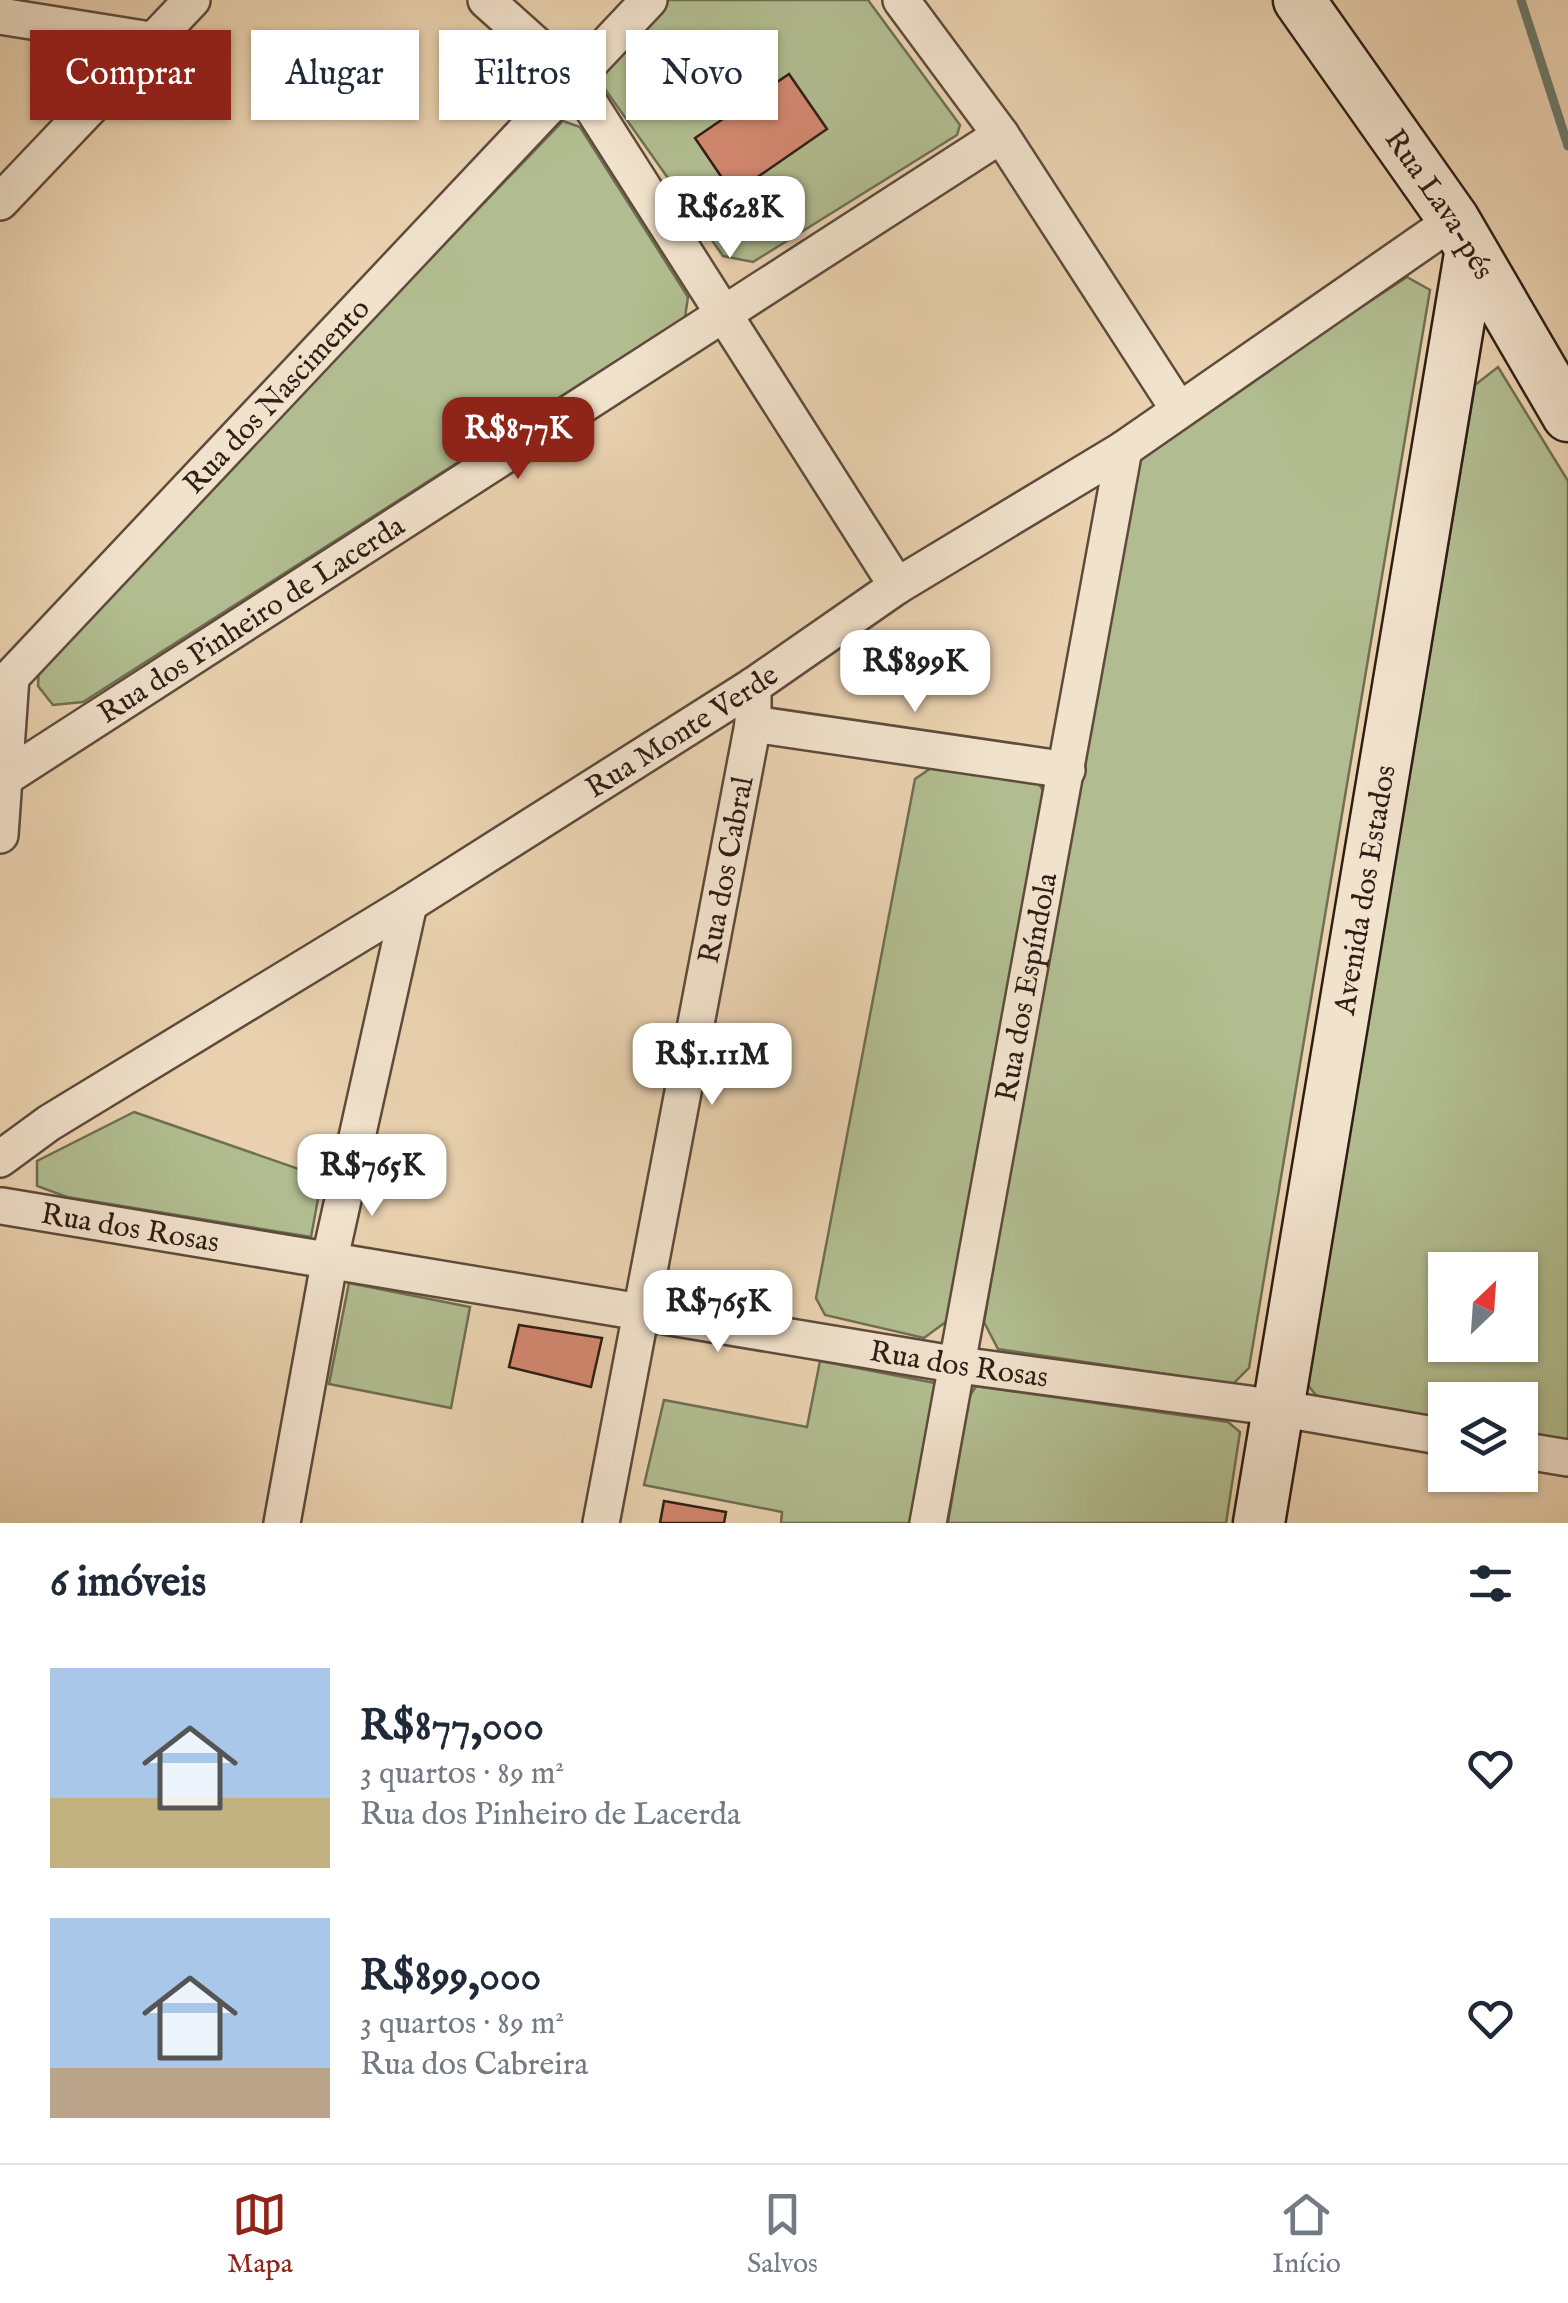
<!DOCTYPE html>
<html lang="pt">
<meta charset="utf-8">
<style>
body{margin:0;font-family:"IM FELL English",serif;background:#f2f2f3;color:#1f2937;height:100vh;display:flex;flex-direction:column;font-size:38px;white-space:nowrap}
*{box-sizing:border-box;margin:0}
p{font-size:32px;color:#747a83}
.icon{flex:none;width:55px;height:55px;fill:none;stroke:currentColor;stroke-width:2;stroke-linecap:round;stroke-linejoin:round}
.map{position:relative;height:1523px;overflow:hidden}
.side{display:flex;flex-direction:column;background:#fff;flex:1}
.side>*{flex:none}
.guide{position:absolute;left:30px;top:30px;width:1000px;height:90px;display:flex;gap:20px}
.needle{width:65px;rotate:25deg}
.fabs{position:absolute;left:1428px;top:1252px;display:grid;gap:20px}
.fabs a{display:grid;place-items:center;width:110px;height:110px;border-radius:0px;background:#fff;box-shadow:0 2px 8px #0004;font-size:50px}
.price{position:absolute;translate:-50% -85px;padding:0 22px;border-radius:20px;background:#fff;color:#222;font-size:32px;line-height:65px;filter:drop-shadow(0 2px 5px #0008)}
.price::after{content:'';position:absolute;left:50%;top:60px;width:30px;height:22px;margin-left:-15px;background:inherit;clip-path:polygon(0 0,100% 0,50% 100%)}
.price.current{background:#8f2418;color:#fff}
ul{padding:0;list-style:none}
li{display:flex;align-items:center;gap:30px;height:250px;padding:0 50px}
li span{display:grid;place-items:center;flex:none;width:280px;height:200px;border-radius:0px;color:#555}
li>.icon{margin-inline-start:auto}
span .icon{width:120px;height:120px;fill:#fffc;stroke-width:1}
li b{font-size:42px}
h2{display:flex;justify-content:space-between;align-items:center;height:120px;padding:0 50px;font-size:42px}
.tag{padding:0 35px;border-radius:0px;background:#fff;box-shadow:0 2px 8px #0004;font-size:35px;line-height:90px}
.tag.current{background:#8f2418;color:#fff}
.tabs{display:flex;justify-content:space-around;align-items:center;height:140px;border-top:2px solid #e0e1e3;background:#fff;font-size:28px;color:#747a83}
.tabs a{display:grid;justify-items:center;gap:5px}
.tabs .current{color:#8f2418}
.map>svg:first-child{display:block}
.green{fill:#b1bd90;stroke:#706e53;stroke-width:2.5;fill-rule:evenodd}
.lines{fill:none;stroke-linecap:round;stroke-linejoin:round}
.stream{stroke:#6e7a6e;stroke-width:9}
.building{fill:#d38870;stroke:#2f1e16;stroke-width:2.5}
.street-casing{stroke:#5e4b3c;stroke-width:40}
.secondary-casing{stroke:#2f1e16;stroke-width:55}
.street{stroke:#f1e2cc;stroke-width:35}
.secondary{stroke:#f1e2cc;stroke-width:50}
.labels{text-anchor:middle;stroke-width:9;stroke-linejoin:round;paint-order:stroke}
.street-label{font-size:30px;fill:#2f1e16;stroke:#f1e2cc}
</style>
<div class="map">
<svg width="1568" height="1523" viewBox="0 0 1568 1523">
<rect width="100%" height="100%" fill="#ead2b0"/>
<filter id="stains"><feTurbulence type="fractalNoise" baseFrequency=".002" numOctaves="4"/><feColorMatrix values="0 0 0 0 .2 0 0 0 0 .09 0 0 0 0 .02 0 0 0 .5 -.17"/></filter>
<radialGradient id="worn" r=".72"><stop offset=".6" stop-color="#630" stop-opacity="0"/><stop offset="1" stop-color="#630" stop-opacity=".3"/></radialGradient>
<!-- green -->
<path class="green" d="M669,0H868L960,125L957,135L753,262L723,256L605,89L601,68Z
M563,121L580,127L688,297L685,317L83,702L53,705L38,686L39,665Z
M1407,277L1430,290L1249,1368L1233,1384L998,1349L984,1322L1129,480L1146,449Z
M1498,367L1568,481V1444L1520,1435V1400H1445V1422L1320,1400L1307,1384L1475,385ZM1445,1270H1520V1345H1445Z
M931,768L1039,784L1046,795L947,1321L924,1338L825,1315L816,1298L915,779Z
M134,1112L322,1177L311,1237L67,1197L37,1186V1161Z
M349,1283L470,1307L451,1408L329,1384Z
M820,1361L935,1383L910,1523H781L782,1512L644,1485L664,1400L807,1427Z
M976,1386L1228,1422L1240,1432L1226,1523H948L969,1397Z"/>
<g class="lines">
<!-- stream -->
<path class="stream" d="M1521,0L1568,146"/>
</g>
<!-- building -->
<path class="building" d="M789,74L827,129L733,194L695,138Z
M519,1325L602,1338L591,1387L509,1367Z
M664,1501L726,1512L724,1523H660Z"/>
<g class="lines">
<!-- street casing -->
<g class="street-casing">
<g id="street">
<path d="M486,0L574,79L897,586"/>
<path d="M901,0L1001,135L1179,410"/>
<path d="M0,16L150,40"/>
<path d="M0,202L192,0"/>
<path d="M753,724L1067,770"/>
<path id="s1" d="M3,779L1001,135"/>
<path id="s2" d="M0,835L11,677L649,0"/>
<path id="s3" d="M0,1159L49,1123L409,904L753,686L897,586L1124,449L1454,220"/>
<path id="s4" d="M2,1206L959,1365L1278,1408L1445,1437"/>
<path d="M1520,1450L1568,1458"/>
<path d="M282,1523L330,1258L409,904"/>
<path id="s5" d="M601,1523L753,724V686"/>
<path id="s6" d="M928,1523L1124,449"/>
</g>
</g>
<!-- secondary casing -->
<g class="secondary-casing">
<g id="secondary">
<path id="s7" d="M1299,0L1454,220L1568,416"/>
<path id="s8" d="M1259,1523L1470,254"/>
</g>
</g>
<!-- street -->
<use href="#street" class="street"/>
<!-- secondary -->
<use href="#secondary" class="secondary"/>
</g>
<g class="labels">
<!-- street labels -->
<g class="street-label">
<text dy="10" stroke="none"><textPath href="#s7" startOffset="248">Rua Lava-pés</textPath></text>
<text dy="10" stroke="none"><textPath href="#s2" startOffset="545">Rua dos Nascimento</textPath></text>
<text dy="10" stroke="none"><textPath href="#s1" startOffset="295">Rua dos Pinheiro de Lacerda</textPath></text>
<text dy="10" stroke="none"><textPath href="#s3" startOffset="805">Rua Monte Verde</textPath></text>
<text dy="10" stroke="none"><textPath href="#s5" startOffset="665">Rua dos Cabral</textPath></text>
<text dy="10" stroke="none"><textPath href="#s8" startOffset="642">Avenida dos Estados</textPath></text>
<text dy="10" stroke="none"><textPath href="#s6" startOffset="545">Rua dos Espíndola</textPath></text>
<text dy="10" stroke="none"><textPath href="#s4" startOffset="130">Rua dos Rosas</textPath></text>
<text dy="10" stroke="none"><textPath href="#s4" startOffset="970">Rua dos Rosas</textPath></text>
</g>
</g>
<rect width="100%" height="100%" filter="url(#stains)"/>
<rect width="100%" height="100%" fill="url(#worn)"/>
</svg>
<div class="fabs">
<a><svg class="needle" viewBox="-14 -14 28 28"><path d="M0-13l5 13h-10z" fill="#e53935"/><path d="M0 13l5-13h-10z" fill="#747a83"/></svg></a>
<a><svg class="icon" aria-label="layers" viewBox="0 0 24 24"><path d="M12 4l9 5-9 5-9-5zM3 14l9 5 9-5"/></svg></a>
</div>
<b class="price" style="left:730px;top:261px">R$628K</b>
<b class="price current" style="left:518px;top:482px">R$877K</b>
<b class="price" style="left:915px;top:715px">R$899K</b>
<b class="price" style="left:712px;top:1108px">R$1.11M</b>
<b class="price" style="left:372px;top:1219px">R$765K</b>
<b class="price" style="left:718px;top:1355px">R$765K</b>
<div class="guide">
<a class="tag current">Comprar</a>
<a class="tag">Alugar</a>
<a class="tag">Filtros</a>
<a class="tag">Novo</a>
</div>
</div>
<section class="side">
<h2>6 imóveis<svg class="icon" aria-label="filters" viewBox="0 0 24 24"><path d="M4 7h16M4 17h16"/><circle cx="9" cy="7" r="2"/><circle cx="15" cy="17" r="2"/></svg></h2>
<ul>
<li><span style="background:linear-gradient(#a9c7e8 65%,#c2b280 0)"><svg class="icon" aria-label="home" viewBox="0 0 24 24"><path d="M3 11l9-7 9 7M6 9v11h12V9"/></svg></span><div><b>R$877,000</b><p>3 quartos · 89 m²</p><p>Rua dos Pinheiro de Lacerda</p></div><svg class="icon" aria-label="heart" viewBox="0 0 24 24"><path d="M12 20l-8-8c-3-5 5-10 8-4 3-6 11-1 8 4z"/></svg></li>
<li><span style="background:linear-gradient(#a9c7e8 75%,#b9a48a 0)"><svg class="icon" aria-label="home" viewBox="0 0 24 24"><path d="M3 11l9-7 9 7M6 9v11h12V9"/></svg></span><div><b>R$899,000</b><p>3 quartos · 89 m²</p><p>Rua dos Cabreira</p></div><svg class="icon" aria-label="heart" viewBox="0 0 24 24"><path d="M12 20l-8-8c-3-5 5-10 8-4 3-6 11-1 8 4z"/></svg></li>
</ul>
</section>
<nav class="tabs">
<a class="current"><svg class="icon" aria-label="map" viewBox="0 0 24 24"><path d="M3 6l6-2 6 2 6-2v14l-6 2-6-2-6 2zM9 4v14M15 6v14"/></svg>Mapa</a>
<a><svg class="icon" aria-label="saved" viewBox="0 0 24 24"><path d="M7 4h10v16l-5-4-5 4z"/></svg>Salvos</a>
<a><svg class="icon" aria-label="home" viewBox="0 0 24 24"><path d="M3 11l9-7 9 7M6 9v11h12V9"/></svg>Início</a>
</nav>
